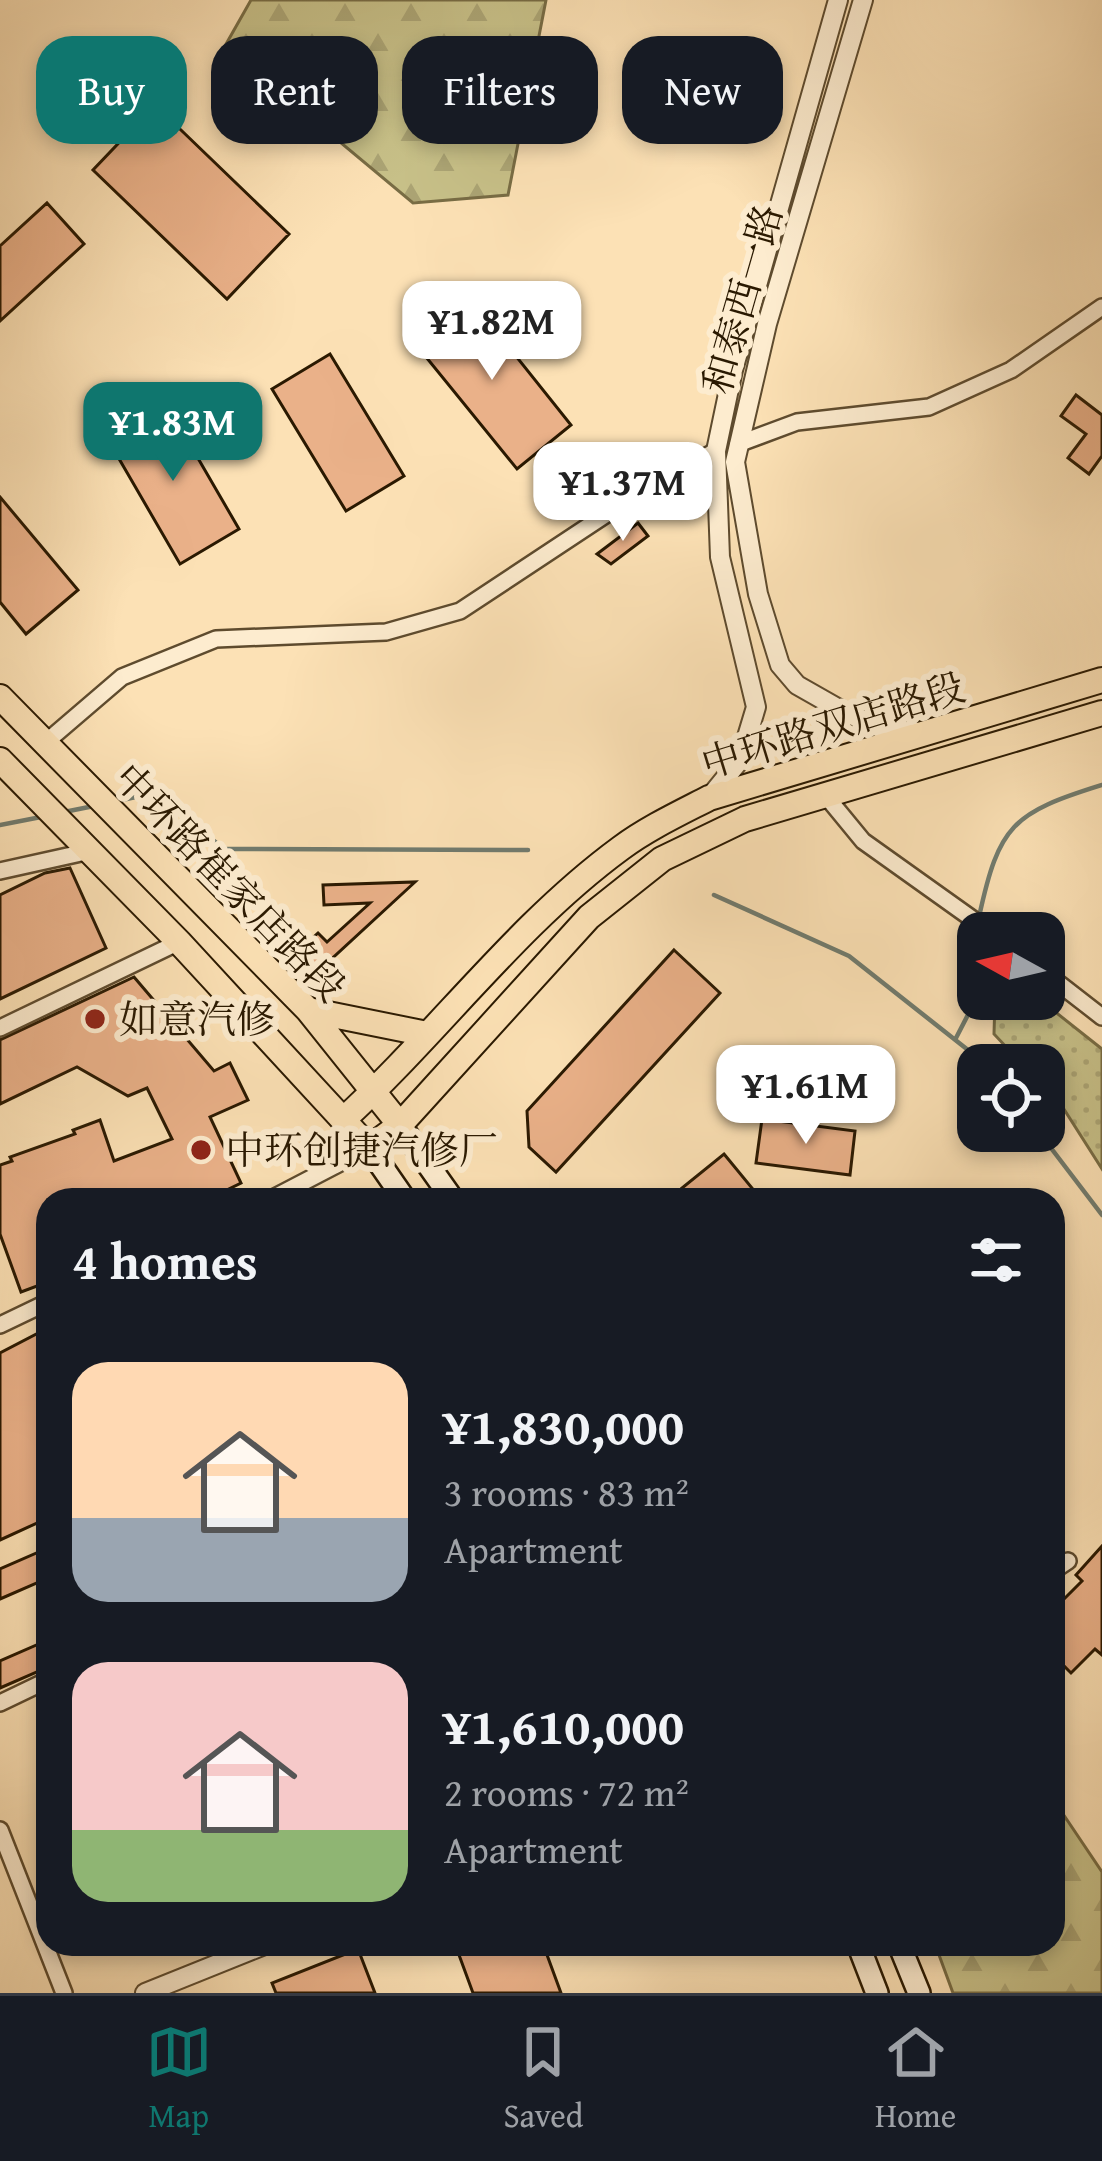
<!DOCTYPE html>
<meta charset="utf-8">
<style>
body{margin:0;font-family:"Gentium Book Plus","Noto Serif SC",serif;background:#242831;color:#f1f3f6;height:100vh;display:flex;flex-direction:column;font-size:45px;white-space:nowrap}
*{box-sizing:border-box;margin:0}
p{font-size:39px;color:#9ea1a6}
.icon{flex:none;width:66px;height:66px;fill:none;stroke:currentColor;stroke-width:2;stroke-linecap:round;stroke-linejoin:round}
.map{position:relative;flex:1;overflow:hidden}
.side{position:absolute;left:36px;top:1188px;width:1029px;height:768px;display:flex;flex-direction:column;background:#171b24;border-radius:36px;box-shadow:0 6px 18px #0003}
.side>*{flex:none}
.banner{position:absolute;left:36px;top:36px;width:1032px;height:108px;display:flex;gap:24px}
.needle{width:78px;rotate:278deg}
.fabs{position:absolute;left:957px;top:912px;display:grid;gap:24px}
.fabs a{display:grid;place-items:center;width:108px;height:108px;border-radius:24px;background:#171b24;box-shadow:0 6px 18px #0003;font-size:60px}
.price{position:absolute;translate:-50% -102px;padding:0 27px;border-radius:24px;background:#fff;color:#222;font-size:39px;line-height:78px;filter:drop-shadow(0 3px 6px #0008)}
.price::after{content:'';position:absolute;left:50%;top:72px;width:36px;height:27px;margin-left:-18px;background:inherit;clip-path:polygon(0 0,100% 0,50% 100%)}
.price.active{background:#0f766e;color:#fff}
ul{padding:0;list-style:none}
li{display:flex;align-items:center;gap:36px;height:300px;padding:0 36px}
li span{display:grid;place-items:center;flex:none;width:336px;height:240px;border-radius:36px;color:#555}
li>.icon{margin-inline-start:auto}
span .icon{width:144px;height:144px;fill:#fffc;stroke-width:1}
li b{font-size:51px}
h2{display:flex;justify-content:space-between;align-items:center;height:144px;padding:0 36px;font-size:51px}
.tag{padding:0 42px;border-radius:36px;background:#171b24;box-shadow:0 6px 18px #0003;font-size:42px;line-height:108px}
.tag.active{background:#0f766e;color:#fff}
.tabs{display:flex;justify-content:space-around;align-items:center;height:168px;border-top:3px solid #363941;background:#171b24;font-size:33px;color:#9ea1a6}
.tabs a{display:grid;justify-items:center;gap:6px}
.tabs .active{color:#0f766e}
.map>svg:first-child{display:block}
.forest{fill:url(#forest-firs);stroke:#786c44;stroke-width:3}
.park{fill:url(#park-dots);stroke:#786c44;stroke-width:3}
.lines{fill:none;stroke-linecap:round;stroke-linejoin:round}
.stream{stroke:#717b6e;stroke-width:4.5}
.building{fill:#eab189;stroke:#2a1901;stroke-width:3}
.minor-casing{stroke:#5e4b2e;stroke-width:20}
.tertiary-casing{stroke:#5e4b2e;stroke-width:22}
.secondary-casing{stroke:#2a1901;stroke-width:26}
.primary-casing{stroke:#2a1901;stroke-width:28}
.minor{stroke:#fdeccf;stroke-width:15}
.tertiary{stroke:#fdeccf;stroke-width:18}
.secondary{stroke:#fdeccf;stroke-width:21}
.primary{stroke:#fce1b5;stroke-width:24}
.poi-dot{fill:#8f2418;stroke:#fdeccf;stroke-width:4.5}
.labels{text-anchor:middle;stroke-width:12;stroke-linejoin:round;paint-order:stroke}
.street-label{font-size:39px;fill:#2a1901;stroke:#fdeccf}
.poi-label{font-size:39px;fill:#2a1901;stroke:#fdeccf;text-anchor:start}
</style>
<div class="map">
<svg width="1102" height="1993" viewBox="0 0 1102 1993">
<defs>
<pattern id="forest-firs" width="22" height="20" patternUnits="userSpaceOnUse" patternTransform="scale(3)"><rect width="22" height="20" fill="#c7c088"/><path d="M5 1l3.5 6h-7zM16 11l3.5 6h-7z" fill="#aba474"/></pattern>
<pattern id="park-dots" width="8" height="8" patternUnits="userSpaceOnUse" patternTransform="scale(3)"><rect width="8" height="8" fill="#c7c088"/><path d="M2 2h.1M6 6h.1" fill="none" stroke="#aba474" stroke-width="1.8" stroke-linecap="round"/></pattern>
</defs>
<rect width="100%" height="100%" fill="#fce1b5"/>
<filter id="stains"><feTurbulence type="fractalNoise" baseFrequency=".00167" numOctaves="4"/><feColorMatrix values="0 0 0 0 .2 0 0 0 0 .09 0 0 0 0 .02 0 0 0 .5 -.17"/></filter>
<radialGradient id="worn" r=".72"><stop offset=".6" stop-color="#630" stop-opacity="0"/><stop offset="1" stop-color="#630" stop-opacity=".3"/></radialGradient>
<!-- forest -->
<path class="forest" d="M251,0H546L508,195L413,203L225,46Z
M1053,1799L1102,1872V1993H953L935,1944H1053Z"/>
<!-- park -->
<path class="park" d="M995,999H1039L1102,1049V1169L1060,1103L1044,1086V1065H1023L994,1034Z"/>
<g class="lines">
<!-- stream -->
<path class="stream" d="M117,801L155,793L224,849L528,850
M64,812L94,806
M0,825L41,817
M714,895L849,956L987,1065
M979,917C999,825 1012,813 1102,785
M956,1038L973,1005L978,928
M1038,1131L1102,1215"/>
</g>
<!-- building -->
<path class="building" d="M155,105L289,234L227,299L93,170Z
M47,203L84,244L0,321V246Z
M468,296L571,425L517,469L413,341Z
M330,354L404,476L346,511L272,389Z
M1076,395L1102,415V456L1089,474L1068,458L1086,434L1061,416Z
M166,403L239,529L180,564L107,438Z
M0,497L78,590L26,634L0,602Z
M638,523L648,536L611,564L597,554Z
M70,868L106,948L0,999V895L45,873Z
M415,882L314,975L295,954L318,933L327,942L370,903L324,905L323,885Z
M674,950L720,993L556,1172L529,1147L527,1111Z
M134,977L214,1071L230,1063L248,1100L210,1117L241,1183L206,1200H48V1282L21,1292L0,1234V1165L12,1161L10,1157L75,1134L73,1130L100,1120L114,1161L172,1139L147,1088L128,1096L77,1067L0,1104V1040Z
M762,1119L855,1131L850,1175L756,1163Z
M724,1154L752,1188L738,1200H691L682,1188Z
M48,1328V1518L0,1540V1353Z
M1102,1546V1655L1095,1649L1071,1673L1065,1667L1053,1680V1610L1082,1581L1076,1575Z
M48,1548V1578L0,1599V1569Z
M48,1640V1667L0,1688V1661Z
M455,1944H543L561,1993H473Z
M358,1949L375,1993H276L272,1983Z"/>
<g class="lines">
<!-- minor casing -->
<g class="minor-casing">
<path id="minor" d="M738,444L797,422L929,407L1011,370L1102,307
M45,743L122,677L216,639L386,632L460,611L649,486L716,451
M826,796L863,841L992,933
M0,871L90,851
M1044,972L1102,1017
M0,1028L179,942
M269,1200L369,1148
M0,1325L48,1302
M1053,1571L1068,1561
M0,1703L48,1680
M0,1830L64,1993"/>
</g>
<!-- tertiary casing -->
<g class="tertiary-casing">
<path id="tertiary" d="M863,0L767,324L735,462L758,594L780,665L797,685L841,710L882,729L917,732
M709,798L740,760L756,707L720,557L716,451L733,370L838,0
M145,1993L267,1944"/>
</g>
<!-- secondary casing -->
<g class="secondary-casing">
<path id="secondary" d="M400,1125L453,1200
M369,1148L405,1200
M858,1944L877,1993
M899,1944L919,1993"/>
</g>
<!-- primary casing -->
<g class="primary-casing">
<path id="primary" d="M0,697L308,1010L400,1125
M0,760L179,942L369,1148L400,1125L589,917L662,859L745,819L1102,713
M308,1010L427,1034
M343,1120C439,1032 516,925 621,848C648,828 680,813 709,798L1102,680"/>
</g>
<!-- minor -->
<use href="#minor" class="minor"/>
<!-- tertiary -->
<use href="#tertiary" class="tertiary"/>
<!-- secondary -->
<use href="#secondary" class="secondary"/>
<!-- primary -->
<use href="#primary" class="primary"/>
</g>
<!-- markers -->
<g class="poi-dot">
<circle cx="95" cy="1019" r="12"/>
<circle cx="201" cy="1150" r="12"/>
</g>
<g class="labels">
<!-- street labels -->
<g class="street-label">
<text transform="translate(742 299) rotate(-74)" y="14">和泰西一路</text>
<text transform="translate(833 725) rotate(-17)" y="14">中环路双店路段</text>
<text transform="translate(230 882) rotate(46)" y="14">中环路崔家店路段</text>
</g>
<!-- poi labels -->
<g class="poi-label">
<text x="119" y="1033">如意汽修</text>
<text x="225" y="1164">中环创捷汽修厂</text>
</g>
</g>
<rect width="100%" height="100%" filter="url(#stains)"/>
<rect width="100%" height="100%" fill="url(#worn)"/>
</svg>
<div class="fabs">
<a><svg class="needle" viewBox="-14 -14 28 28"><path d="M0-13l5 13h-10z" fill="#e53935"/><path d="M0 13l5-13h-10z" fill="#9ea1a6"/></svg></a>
<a><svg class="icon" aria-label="locate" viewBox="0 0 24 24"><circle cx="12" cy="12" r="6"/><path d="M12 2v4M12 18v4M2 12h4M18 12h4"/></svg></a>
</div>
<b class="price" style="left:492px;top:383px">¥1.82M</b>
<b class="price active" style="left:173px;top:484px">¥1.83M</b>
<b class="price" style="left:623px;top:544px">¥1.37M</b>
<b class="price" style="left:806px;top:1147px">¥1.61M</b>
<div class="banner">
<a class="tag active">Buy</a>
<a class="tag">Rent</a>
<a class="tag">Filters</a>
<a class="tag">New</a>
</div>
<section class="side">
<h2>4 homes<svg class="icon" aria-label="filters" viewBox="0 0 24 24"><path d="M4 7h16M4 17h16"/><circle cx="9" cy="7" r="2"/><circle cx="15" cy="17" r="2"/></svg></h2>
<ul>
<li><span style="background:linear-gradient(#ffd9b3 65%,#9aa5b1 0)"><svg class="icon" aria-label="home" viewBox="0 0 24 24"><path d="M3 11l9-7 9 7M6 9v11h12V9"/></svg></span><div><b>¥1,830,000</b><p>3 rooms · 83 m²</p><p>Apartment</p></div></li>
<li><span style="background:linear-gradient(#f6c9c9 70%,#8fb573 0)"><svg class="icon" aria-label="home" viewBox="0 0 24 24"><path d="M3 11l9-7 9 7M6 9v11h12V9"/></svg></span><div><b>¥1,610,000</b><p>2 rooms · 72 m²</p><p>Apartment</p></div></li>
</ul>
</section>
</div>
<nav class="tabs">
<a class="active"><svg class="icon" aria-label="map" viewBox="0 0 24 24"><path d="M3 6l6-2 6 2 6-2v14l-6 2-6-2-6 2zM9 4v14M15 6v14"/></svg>Map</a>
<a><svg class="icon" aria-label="saved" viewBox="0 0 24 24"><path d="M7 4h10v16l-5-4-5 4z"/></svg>Saved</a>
<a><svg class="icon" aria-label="home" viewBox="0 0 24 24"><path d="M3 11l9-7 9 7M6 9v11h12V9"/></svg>Home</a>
</nav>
